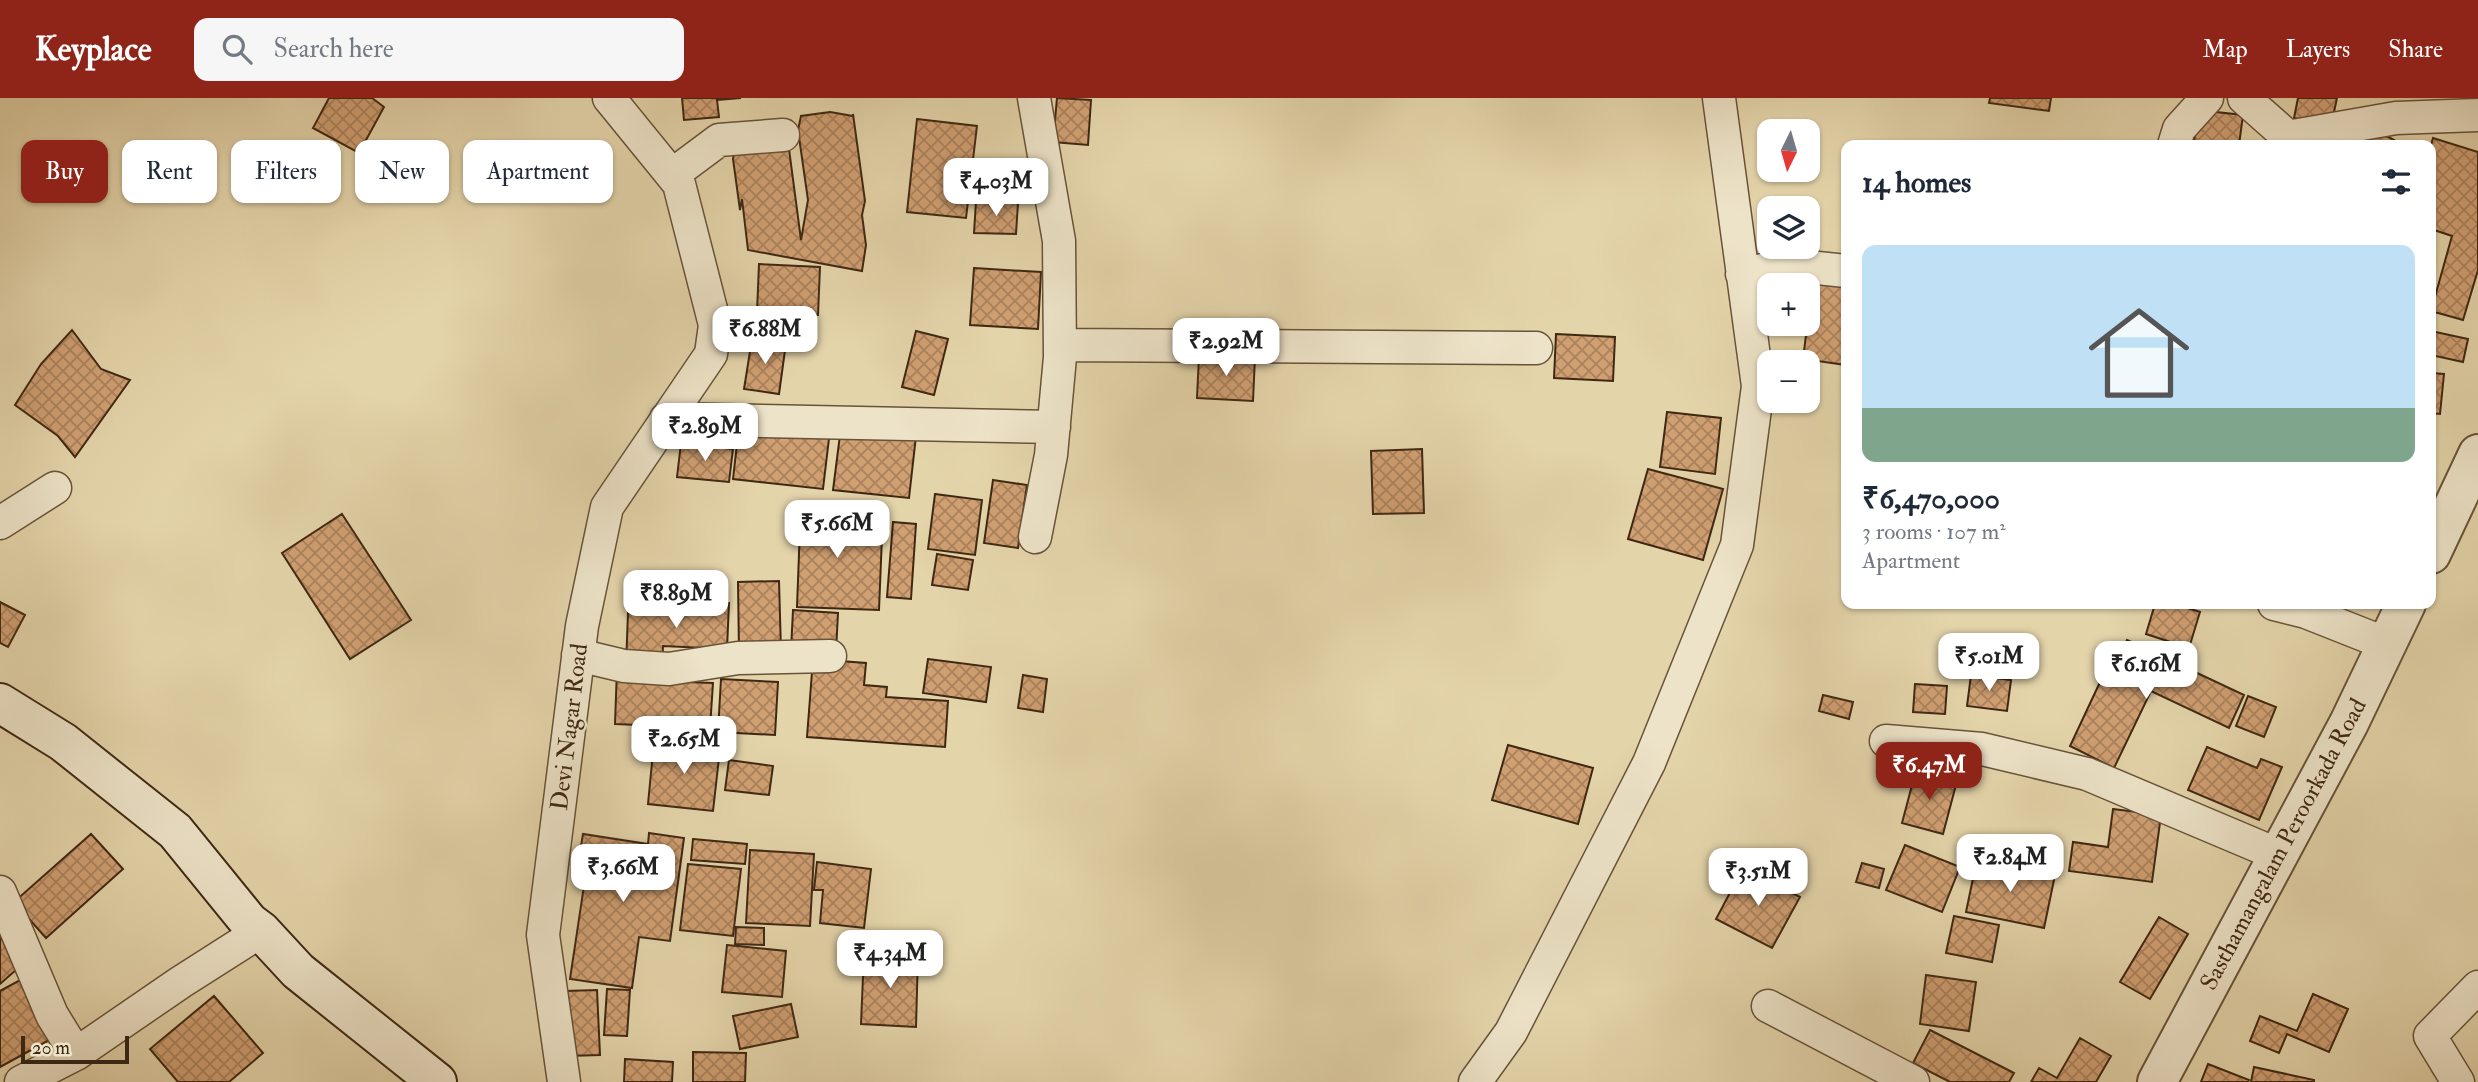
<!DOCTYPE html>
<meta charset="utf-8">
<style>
body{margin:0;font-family:"IM FELL Double Pica",serif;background:#f6f6f7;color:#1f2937;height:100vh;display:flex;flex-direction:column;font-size:26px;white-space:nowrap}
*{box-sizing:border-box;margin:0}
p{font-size:23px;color:#747a83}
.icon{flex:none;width:38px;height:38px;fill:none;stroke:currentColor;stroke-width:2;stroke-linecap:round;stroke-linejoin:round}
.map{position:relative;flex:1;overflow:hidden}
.drawer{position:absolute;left:1841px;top:42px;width:595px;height:469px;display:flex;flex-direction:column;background:#fff;border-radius:14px;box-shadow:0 2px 5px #0004}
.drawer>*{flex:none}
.banner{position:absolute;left:21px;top:42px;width:665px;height:63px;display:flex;gap:14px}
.needle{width:46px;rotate:185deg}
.fabs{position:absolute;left:1757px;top:21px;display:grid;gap:14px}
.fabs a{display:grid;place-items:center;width:63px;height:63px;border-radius:14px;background:#fff;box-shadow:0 2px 5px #0004;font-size:35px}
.scale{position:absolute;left:21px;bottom:18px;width:108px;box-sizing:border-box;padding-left:7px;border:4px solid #3f2813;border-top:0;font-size:19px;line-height:24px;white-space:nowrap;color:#3f2813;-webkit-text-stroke:5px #ede3c8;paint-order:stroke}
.price{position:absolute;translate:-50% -60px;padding:0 16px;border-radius:14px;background:#fff;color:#222;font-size:23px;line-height:46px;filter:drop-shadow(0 2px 4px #0008)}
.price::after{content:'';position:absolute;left:50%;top:42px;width:21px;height:16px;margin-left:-10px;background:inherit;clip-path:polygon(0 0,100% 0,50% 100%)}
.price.selected{background:#8f2418;color:#fff}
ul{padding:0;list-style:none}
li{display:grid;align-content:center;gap:14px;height:371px;padding:0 21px}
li+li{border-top:2px solid #e0e1e3}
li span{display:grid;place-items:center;height:217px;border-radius:14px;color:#555}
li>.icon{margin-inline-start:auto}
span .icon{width:126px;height:126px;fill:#fffc;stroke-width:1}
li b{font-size:30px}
h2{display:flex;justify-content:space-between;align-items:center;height:84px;padding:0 21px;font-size:30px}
.pill{padding:0 24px;border-radius:14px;background:#fff;box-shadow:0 2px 5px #0004;font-size:24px;line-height:63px}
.pill.selected{background:#8f2418;color:#fff}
header{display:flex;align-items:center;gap:42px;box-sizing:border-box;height:98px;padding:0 35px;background:#8f2418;color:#fff}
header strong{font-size:33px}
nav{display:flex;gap:38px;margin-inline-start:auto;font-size:24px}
.search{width:490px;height:63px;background:#f6f6f7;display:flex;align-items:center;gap:18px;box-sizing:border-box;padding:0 24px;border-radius:14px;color:#747a83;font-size:26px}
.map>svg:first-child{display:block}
.building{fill:url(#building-cross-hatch);stroke:#3f2813;stroke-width:2}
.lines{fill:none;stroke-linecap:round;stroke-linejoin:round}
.minor-casing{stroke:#685339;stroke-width:35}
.tertiary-casing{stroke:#685339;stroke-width:42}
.secondary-casing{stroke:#3f2813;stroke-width:42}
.minor{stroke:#ede3c8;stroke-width:32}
.tertiary{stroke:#ede3c8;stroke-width:38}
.secondary{stroke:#ede3c8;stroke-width:38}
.labels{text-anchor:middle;stroke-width:5;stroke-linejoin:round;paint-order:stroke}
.street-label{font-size:24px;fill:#3f2813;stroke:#ede3c8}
</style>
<header>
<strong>Keyplace</strong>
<div class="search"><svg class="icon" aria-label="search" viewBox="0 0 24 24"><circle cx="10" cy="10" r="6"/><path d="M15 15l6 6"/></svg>Search here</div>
<nav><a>Map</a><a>Layers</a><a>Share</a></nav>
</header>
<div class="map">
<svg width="2478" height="984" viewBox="0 0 2478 984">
<defs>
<pattern id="building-cross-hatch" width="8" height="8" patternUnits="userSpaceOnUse" patternTransform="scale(1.75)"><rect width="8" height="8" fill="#d09f72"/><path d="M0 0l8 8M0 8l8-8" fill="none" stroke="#aa825c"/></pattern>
</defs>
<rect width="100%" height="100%" fill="#e4d4aa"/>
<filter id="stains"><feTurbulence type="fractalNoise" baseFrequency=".00286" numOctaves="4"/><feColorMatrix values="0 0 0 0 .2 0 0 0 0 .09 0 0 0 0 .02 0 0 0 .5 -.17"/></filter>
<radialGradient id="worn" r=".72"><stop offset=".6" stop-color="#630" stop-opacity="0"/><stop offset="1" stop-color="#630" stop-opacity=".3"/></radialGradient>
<!-- building -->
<path class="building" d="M329,0H372L384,9L359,55L313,30Z
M682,0H741L717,2L719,19L684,22Z
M1057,0L1091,2L1088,47L1053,44Z
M1990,0H2051L2049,13L1989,5Z
M2298,0H2337L2331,28L2294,20Z
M2197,12L2243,17L2239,47H2194Z
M830,14L853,18V16L865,103L862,117L866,147L862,173L748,152L742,101L740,112L733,61L735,49L789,51L801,142L808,102L798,32L801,18Z
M917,21L977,28L966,120L907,114Z
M2381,35L2403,47H2338L2339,41Z
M2433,40L2478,54V172L2463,222L2431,213L2452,138L2431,131V47Z
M976,103L1018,105L1016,136L974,135Z
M759,166L820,169L818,217L757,214Z
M974,170L1041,174L1038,231L970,227Z
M1814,174L1846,178V267L1803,261Z
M72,232L101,271L130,282L75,359L58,338L15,307L41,266Z
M916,233L948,241L934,297L902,289Z
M2431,233L2468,241L2463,264L2431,257Z
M1556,236L1615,239L1613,283L1554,280Z
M752,241L786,245L779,296L744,291Z
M1199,257L1255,259L1253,303L1197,300Z
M2431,275L2444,276L2440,316L2431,315Z
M1667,314L1721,320L1715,376L1660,369Z
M739,328L830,332L823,391L733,381Z
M841,329L916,338L909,400L833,392Z
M681,345L733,351L729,384L677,379Z
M1422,351L1424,415L1373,416L1371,353Z
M1648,371L1723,391L1703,462L1628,441Z
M993,382L1027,387L1018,450L984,445Z
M935,396L982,402L975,457L928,451Z
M801,403L852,405L851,437L882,438L879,512L797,509Z
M342,416L411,522L350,561L282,455Z
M893,424L916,426L911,501L887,499Z
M937,456L973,462L968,492L932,487Z
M779,483L781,553L739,554L738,484Z
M666,502L729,505L727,551L663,548L662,568L626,567L628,515L666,517Z
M0,504L25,517L8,549L0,545Z
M2155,506H2175L2200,514L2189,550L2146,536Z
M793,512L838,515L836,554L791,552Z
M2127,542L2244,597L2229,630L2151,593L2114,670L2070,648L2101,582L2106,585Z
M813,561L866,565L864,587L887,589L886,599L948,603L945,649L807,639Z
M928,561L991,569L986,604L923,595Z
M617,570L659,583L713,585L710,630L615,626Z
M1023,577L1047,581L1043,614L1018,610Z
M1971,577L2011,582L2007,613L1967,608Z
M721,581L778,584L775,637L718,634Z
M1915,586L1947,588L1945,616L1913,614Z
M1823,597L1853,604L1849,621L1819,613Z
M2248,598L2276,609L2264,639L2236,628Z
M654,644L720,651L713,713L648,706Z
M1508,647L1593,670L1578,726L1492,702Z
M2207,649L2257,670L2261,661L2282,669L2259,722L2188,692Z
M729,662L773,668L769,697L725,692Z
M1916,672L1957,683L1943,736L1902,725Z
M2113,711L2161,717L2152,784L2069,773L2073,744L2108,749Z
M649,735L684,740L670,843L639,839L632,890L570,881L585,781L576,779L583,736L648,746Z
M91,736L123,771L46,840L14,804Z
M693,741L747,746L745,766L691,762Z
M1905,747L1960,769L1942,814L1886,792Z
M750,752L814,756L810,828L746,825Z
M1977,761L2055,777L2044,830L1966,814Z
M817,764L871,771L864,830L820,825L823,792H814Z
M1862,765L1884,771L1879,790L1856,784Z
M688,766L741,771L733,838L680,832Z
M1743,770L1800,799L1772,850L1716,821Z
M1954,818L1999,827L1992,864L1946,855Z
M2159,819L2188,836L2150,901L2120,884Z
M736,829L764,830V847L735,846Z
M0,839L24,865L0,886Z
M727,847L786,853L782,899L722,894Z
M864,855L918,857L916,929L861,926Z
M1926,877L1976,884L1969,933L1920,926Z
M22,881L53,940L0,969V893Z
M607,891L630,892L627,938L604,937Z
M597,892L600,957L568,958L565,893Z
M2313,896L2348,911L2329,954L2287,936L2279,955L2250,943L2260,918L2297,933Z
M214,898L263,955L229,984H178L150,951Z
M791,906L798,939L740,951L733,918Z
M1930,932L2014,975L2009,984H1950L1913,965Z
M2080,940L2111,958L2096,984H2031L2039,970L2057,980Z
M693,954L746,955L745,984H693Z
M625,961L673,964L672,984H624Z
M2208,966L2249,982L2248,984H2201Z
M2254,969L2314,982V984H2251Z"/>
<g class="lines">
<!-- minor casing -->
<g class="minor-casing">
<path id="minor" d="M1034,0L1059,143L1060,259L1051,357L1035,439
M2244,0L2288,39L2396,20L2478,17
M2174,47L2179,31L2207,0
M672,77L719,42L783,37
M1742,176L1789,167L1846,173
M1060,247L1536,250
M666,321L1054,329
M0,425L55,390
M2274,506L2306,514L2387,546
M578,557L624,568L669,571L738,560L830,558
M1886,643L1982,651L2087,676L2279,757
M0,794L52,917L76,956
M1768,908L1913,984
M21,984L76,956L181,884L261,833
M564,984L543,837L582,528L607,409L711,256L715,227L679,86L609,0
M1475,984L1511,934L1649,665L1737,447L1758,288L1719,0
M2458,984L2430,938L2478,889"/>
</g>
<!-- tertiary casing -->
<g class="tertiary-casing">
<path id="tertiary" d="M2431,456L2478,356
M2157,984L2349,625L2406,506"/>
</g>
<!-- secondary casing -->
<g class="secondary-casing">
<path id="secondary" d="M0,605L63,644L175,733L249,824L261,833L298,873L437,984"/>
</g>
<!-- minor -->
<use href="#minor" class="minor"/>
<!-- tertiary -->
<use href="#tertiary" class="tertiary"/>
<!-- secondary -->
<use href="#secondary" class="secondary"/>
</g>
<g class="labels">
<!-- street labels -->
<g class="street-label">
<text transform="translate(569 629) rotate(-83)" y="8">Devi Nagar Road</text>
<text transform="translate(2283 746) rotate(-62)" y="8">Sasthamangalam Peroorkada Road</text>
</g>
</g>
<rect width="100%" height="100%" filter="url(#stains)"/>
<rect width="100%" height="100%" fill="url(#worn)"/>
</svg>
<div class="fabs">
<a><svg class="needle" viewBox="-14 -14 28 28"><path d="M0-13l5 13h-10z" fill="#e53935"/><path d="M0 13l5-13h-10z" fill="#747a83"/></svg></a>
<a><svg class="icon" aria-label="layers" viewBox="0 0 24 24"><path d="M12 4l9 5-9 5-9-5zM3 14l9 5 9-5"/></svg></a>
<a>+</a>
<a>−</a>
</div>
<div class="scale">20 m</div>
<b class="price" style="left:996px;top:120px">₹4.03M</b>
<b class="price" style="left:765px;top:268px">₹6.88M</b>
<b class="price" style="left:1226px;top:280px">₹2.92M</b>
<b class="price" style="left:705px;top:365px">₹2.89M</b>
<b class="price" style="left:837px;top:462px">₹5.66M</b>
<b class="price" style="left:676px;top:532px">₹8.89M</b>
<b class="price" style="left:1989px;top:595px">₹5.01M</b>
<b class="price" style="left:2146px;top:603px">₹6.16M</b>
<b class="price" style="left:684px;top:678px">₹2.65M</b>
<b class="price selected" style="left:1929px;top:704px">₹6.47M</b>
<b class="price" style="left:2010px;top:796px">₹2.84M</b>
<b class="price" style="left:623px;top:806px">₹3.66M</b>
<b class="price" style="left:1758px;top:810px">₹3.51M</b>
<b class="price" style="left:890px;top:892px">₹4.34M</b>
<div class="banner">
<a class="pill selected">Buy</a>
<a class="pill">Rent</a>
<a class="pill">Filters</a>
<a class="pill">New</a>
<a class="pill">Apartment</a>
</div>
<section class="drawer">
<h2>14 homes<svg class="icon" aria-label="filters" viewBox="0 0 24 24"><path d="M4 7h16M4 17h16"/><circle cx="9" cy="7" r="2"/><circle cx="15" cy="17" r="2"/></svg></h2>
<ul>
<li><span style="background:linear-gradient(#bfe0f5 75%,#7fa58c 0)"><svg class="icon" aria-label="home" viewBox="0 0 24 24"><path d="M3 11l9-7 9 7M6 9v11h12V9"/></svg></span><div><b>₹6,470,000</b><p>3 rooms · 107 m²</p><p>Apartment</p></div></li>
</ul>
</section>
</div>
